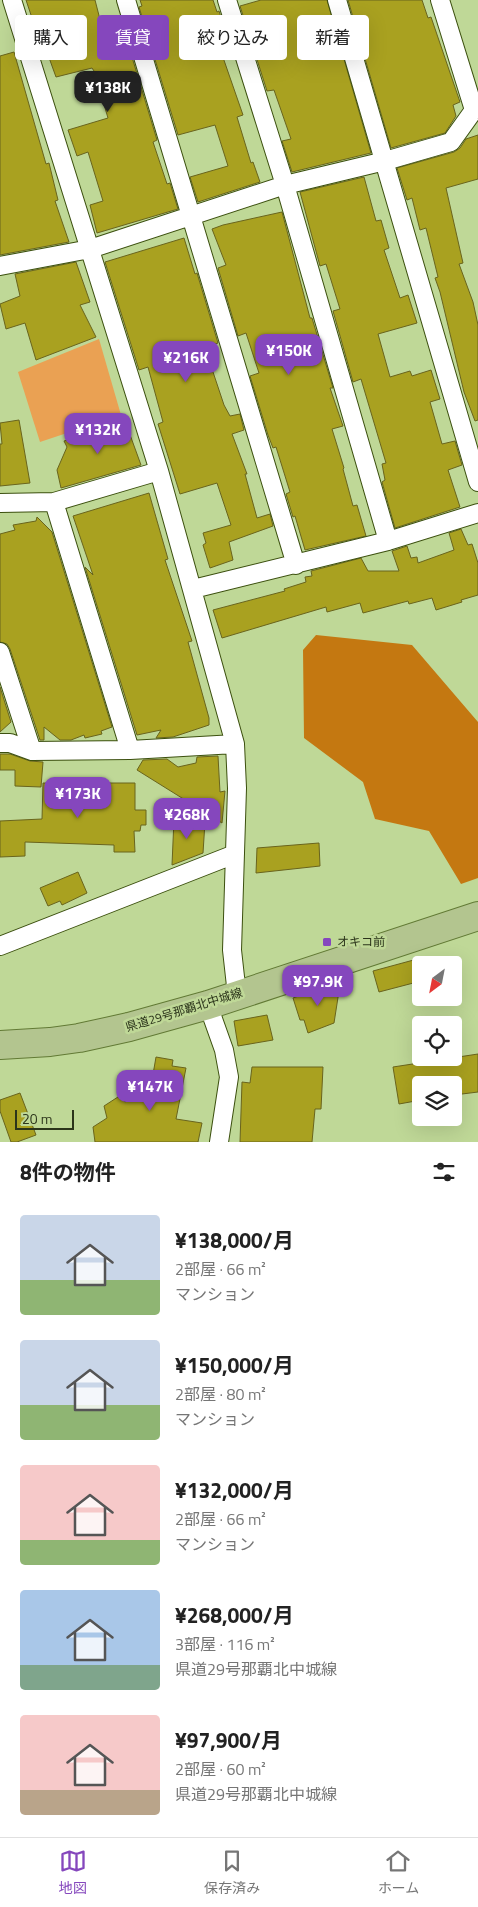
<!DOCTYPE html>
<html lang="ja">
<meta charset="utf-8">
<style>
body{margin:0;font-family:"Titillium Web","Noto Sans JP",sans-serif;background:#f2f2f2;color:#222;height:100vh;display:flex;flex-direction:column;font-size:19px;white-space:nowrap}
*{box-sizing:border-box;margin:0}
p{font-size:16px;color:#767676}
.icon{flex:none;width:28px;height:28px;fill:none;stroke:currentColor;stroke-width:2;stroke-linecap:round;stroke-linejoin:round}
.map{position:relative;height:1142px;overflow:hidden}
.sheet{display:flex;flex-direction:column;background:#fff;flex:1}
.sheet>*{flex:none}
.banner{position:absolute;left:15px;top:15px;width:449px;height:45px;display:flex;gap:10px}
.needle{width:32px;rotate:212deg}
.fabs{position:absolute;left:412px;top:956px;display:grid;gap:10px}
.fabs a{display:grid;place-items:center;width:50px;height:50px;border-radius:5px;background:#fff;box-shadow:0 5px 20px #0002;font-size:25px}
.scale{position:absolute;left:15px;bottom:12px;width:59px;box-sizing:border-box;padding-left:5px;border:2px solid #2b341a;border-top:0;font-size:14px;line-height:18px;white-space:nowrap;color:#2b341a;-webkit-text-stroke:4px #bfd897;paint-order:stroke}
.price{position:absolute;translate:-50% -42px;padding:0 11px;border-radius:10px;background:#8547bd;color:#fff;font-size:16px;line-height:32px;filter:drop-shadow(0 1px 2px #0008)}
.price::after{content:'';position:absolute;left:50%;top:30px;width:15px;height:11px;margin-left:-8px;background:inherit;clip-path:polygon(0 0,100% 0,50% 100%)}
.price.on{background:#222;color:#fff}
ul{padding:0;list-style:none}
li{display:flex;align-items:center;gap:15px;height:125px;padding:0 20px}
li span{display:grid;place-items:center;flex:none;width:140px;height:100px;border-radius:5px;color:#555}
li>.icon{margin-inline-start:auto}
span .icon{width:60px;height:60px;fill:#fffc;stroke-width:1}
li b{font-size:21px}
h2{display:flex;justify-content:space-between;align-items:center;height:60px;padding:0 20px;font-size:21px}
.chip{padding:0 18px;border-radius:5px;background:#fff;box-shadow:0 5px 20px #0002;font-size:18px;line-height:45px}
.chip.on{background:#8547bd;color:#fff}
.menu{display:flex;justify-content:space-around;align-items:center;height:70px;border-top:1px solid #e0e0e0;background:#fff;font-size:14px;color:#767676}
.menu a{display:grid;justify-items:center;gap:2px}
.menu .on{color:#8547bd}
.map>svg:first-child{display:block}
.green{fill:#eaa153}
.forest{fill:#c47811}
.building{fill:#a9a120;stroke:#69641d}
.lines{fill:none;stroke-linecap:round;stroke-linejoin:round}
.minor-casing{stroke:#3c500f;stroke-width:20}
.primary-casing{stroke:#627a35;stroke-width:30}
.minor{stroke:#fff;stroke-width:18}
.primary{stroke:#b3c58f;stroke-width:28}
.poi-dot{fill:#8547bd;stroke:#bfd897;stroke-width:2}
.labels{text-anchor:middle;stroke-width:5;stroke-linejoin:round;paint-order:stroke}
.poi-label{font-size:12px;fill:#2b341a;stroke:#bfd897;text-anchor:start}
.street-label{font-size:12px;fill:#2b341a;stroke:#bfd897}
</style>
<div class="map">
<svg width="478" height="1142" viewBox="0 0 478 1142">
<rect width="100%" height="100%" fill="#bfd897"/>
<!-- green -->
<path class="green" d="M99,339L121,415L40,442L18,372Z"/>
<!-- forest -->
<path class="forest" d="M316,635L412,645L478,722V878L461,884L429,831L375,819L363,782L304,738L303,650Z"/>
<!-- building -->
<path class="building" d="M26,0H95L105,39L125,34L157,140L153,142L167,184L170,183L178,209L97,233L90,205L103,201L88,152L77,156L68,130L108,118L94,71L92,68L56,77L43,41L40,42Z
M140,0H213L217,12L219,11L228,40L218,43L243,115L237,117L251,163L253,162L260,182L198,202L190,177L228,166L215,125L178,135L139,7L142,6Z
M261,0H327L371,153L292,172L282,141L291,139L274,90L267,91L240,6Z
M348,0H422L428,18L431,17L460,102L453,105L456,116L445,133L391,148Z
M14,52L46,164L49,163L58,200L55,201L69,242L0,255V56Z
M478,135V179L446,188L463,263L459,264L473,302L478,325V420L475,421L464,392L440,292L435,278L438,277L426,228L420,230L412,198L407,200L397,168L454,152L460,148L466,139Z
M364,177L376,221L381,220L389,248L384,250L400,298L408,295L417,323L378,334L390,377L410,371L412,376L431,370L440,399L430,402L442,444L455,441L462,465L448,470L460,507L395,528L382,482L385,480L382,464L386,463L361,379L353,382L333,311L340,309L326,264L320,266L300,192Z
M282,212L310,318H312L333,388H330L343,426L332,429L344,468L343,469L353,506L357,505L366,536L305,550L295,516L293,517L286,494L290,492L276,447L273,448L268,435L250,376L259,373L246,333L238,336L218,268L226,265L212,229L223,225Z
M184,238L195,274L197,273L218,343L205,348L224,405L230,416L240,414L244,430L232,434L247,474H245L257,518L270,514L273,526L229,542L233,560L210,568L203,545L206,543L203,533L231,525L217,483L180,494L158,424L163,422L148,367L139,370L105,262Z
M76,262L90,302L80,305L96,337L36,360L25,323L6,329L0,304L20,296L15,274Z
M19,420L30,483L0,486V444H2L0,423Z
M125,421L141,465L61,488L57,470L67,447L64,441L89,434Z
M149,493L168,559L165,560L192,641L188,642L209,718V725L173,737L156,738L161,730L137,735L85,567L93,575L73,516Z
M37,517L52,532L112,727L101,731L102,734L85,738L84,735L71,740H60L44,727V740H40L10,649L7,644L0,642V534L15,530L13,525L36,521Z
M461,529L468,545L472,544L478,563V595L461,600L462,602L436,610L432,598L409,604L408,601L363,613L360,603L327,612L326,607L222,638L213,610L285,591L284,589L306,582L305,577L312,576L311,571L361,558L368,571H399L392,551L407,546L411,558L417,557L418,563L454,550L449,533Z
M0,687L11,722L0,732Z
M0,754H10L30,761L43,762L41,787L15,786V770H0Z
M218,756L220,792L225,791L222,823L137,770L143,760L167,759L178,767L196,763L197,757Z
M43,783L109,786V783H135V810H146V825H141L140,831H134L135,852H114V845L25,842V856L0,857V821L42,819Z
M174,819L205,822L203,853L172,865Z
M319,843L320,866L256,873L257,848Z
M78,872L87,893L62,905L60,901L48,906L40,888Z
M421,958V981L379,992L373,971Z
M335,983L339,991L334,1023L308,1033L304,1020H300L293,998Z
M267,1015L273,1040L238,1046L234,1021Z
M478,1054V1092L454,1095V1085H421V1100L399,1104L393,1067Z
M156,1057L173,1060L172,1066L186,1068L176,1119L202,1123L198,1142H95L93,1127L107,1118L104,1106L121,1095L125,1102L151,1086Z
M252,1067H323L321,1109H315L312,1142H240L242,1082L250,1083Z
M20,1093L36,1135L17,1142H11L0,1111V1100Z"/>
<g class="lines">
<!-- minor casing -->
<g class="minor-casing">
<path id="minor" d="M12,0L159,471L235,744L237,788L232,950L237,995
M126,0L296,565
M227,0L285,185L388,541
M337,0L478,482
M440,0L474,110
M0,266L90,249L285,185L385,161L451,142L474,110L478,109
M54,502L130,750
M0,503L54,502L159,471
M193,589L388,541L478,513
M0,652L32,751
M0,743H10L32,751L130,750L235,744
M0,946L235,854
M208,1005L224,1050L229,1077L219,1142"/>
</g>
<!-- primary casing -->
<g class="primary-casing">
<path id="primary" d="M0,1045L50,1042L79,1038L129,1027L208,1005L478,916"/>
</g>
<!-- minor -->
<use href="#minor" class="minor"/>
<!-- primary -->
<use href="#primary" class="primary"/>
</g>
<!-- markers -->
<rect class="poi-dot" x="322" y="937" width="10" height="10" rx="2.5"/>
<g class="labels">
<!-- poi labels -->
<g class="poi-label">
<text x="337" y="946">オキコ前</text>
</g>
<!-- street labels -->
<g class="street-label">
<text transform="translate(184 1010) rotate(-17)" y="4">県道29号那覇北中城線</text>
</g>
</g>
</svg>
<div class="fabs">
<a><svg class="needle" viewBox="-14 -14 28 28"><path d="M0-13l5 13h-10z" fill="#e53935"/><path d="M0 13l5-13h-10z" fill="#767676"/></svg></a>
<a><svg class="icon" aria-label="locate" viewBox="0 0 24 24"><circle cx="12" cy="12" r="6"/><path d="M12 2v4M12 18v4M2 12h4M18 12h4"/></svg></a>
<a><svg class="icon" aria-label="layers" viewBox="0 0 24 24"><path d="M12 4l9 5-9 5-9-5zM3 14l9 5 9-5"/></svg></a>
</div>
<div class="scale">20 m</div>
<b class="price on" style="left:108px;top:113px">¥138K</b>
<b class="price" style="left:289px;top:376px">¥150K</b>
<b class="price" style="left:186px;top:383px">¥216K</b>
<b class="price" style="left:98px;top:455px">¥132K</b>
<b class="price" style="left:78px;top:819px">¥173K</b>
<b class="price" style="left:187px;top:840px">¥268K</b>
<b class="price" style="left:318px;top:1007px">¥97.9K</b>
<b class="price" style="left:150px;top:1112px">¥147K</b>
<div class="banner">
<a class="chip">購入</a>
<a class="chip on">賃貸</a>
<a class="chip">絞り込み</a>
<a class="chip">新着</a>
</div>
</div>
<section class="sheet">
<h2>8件の物件<svg class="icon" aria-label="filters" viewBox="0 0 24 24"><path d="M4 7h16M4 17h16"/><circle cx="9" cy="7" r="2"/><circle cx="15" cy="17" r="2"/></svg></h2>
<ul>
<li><span style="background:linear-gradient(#c9d6e8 65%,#8fb573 0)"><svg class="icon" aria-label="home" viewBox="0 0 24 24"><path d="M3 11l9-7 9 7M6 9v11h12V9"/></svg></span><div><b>¥138,000/月</b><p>2部屋 · 66 m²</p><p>マンション</p></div></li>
<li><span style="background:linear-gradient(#c9d6e8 65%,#8fb573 0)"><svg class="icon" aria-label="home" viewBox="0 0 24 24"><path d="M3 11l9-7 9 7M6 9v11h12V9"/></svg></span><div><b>¥150,000/月</b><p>2部屋 · 80 m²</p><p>マンション</p></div></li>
<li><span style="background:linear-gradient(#f6c9c9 75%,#8fb573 0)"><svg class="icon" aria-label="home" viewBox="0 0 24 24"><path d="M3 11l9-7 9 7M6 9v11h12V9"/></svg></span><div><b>¥132,000/月</b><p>2部屋 · 66 m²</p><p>マンション</p></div></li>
<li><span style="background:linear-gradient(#a9c7e8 75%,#7fa58c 0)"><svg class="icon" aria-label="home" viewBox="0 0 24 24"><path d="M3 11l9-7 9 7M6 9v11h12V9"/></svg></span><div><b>¥268,000/月</b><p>3部屋 · 116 m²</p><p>県道29号那覇北中城線</p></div></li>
<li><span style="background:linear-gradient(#f6c9c9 75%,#b9a48a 0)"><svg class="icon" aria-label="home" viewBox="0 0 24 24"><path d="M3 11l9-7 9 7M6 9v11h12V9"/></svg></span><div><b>¥97,900/月</b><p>2部屋 · 60 m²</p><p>県道29号那覇北中城線</p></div></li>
</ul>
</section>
<nav class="menu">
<a class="on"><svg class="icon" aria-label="map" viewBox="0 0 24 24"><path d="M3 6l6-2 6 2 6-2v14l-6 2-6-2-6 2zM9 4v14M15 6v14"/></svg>地図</a>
<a><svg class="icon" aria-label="saved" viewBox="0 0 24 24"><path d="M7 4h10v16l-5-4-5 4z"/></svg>保存済み</a>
<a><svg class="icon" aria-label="home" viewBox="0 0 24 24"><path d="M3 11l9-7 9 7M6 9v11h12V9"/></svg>ホーム</a>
</nav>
